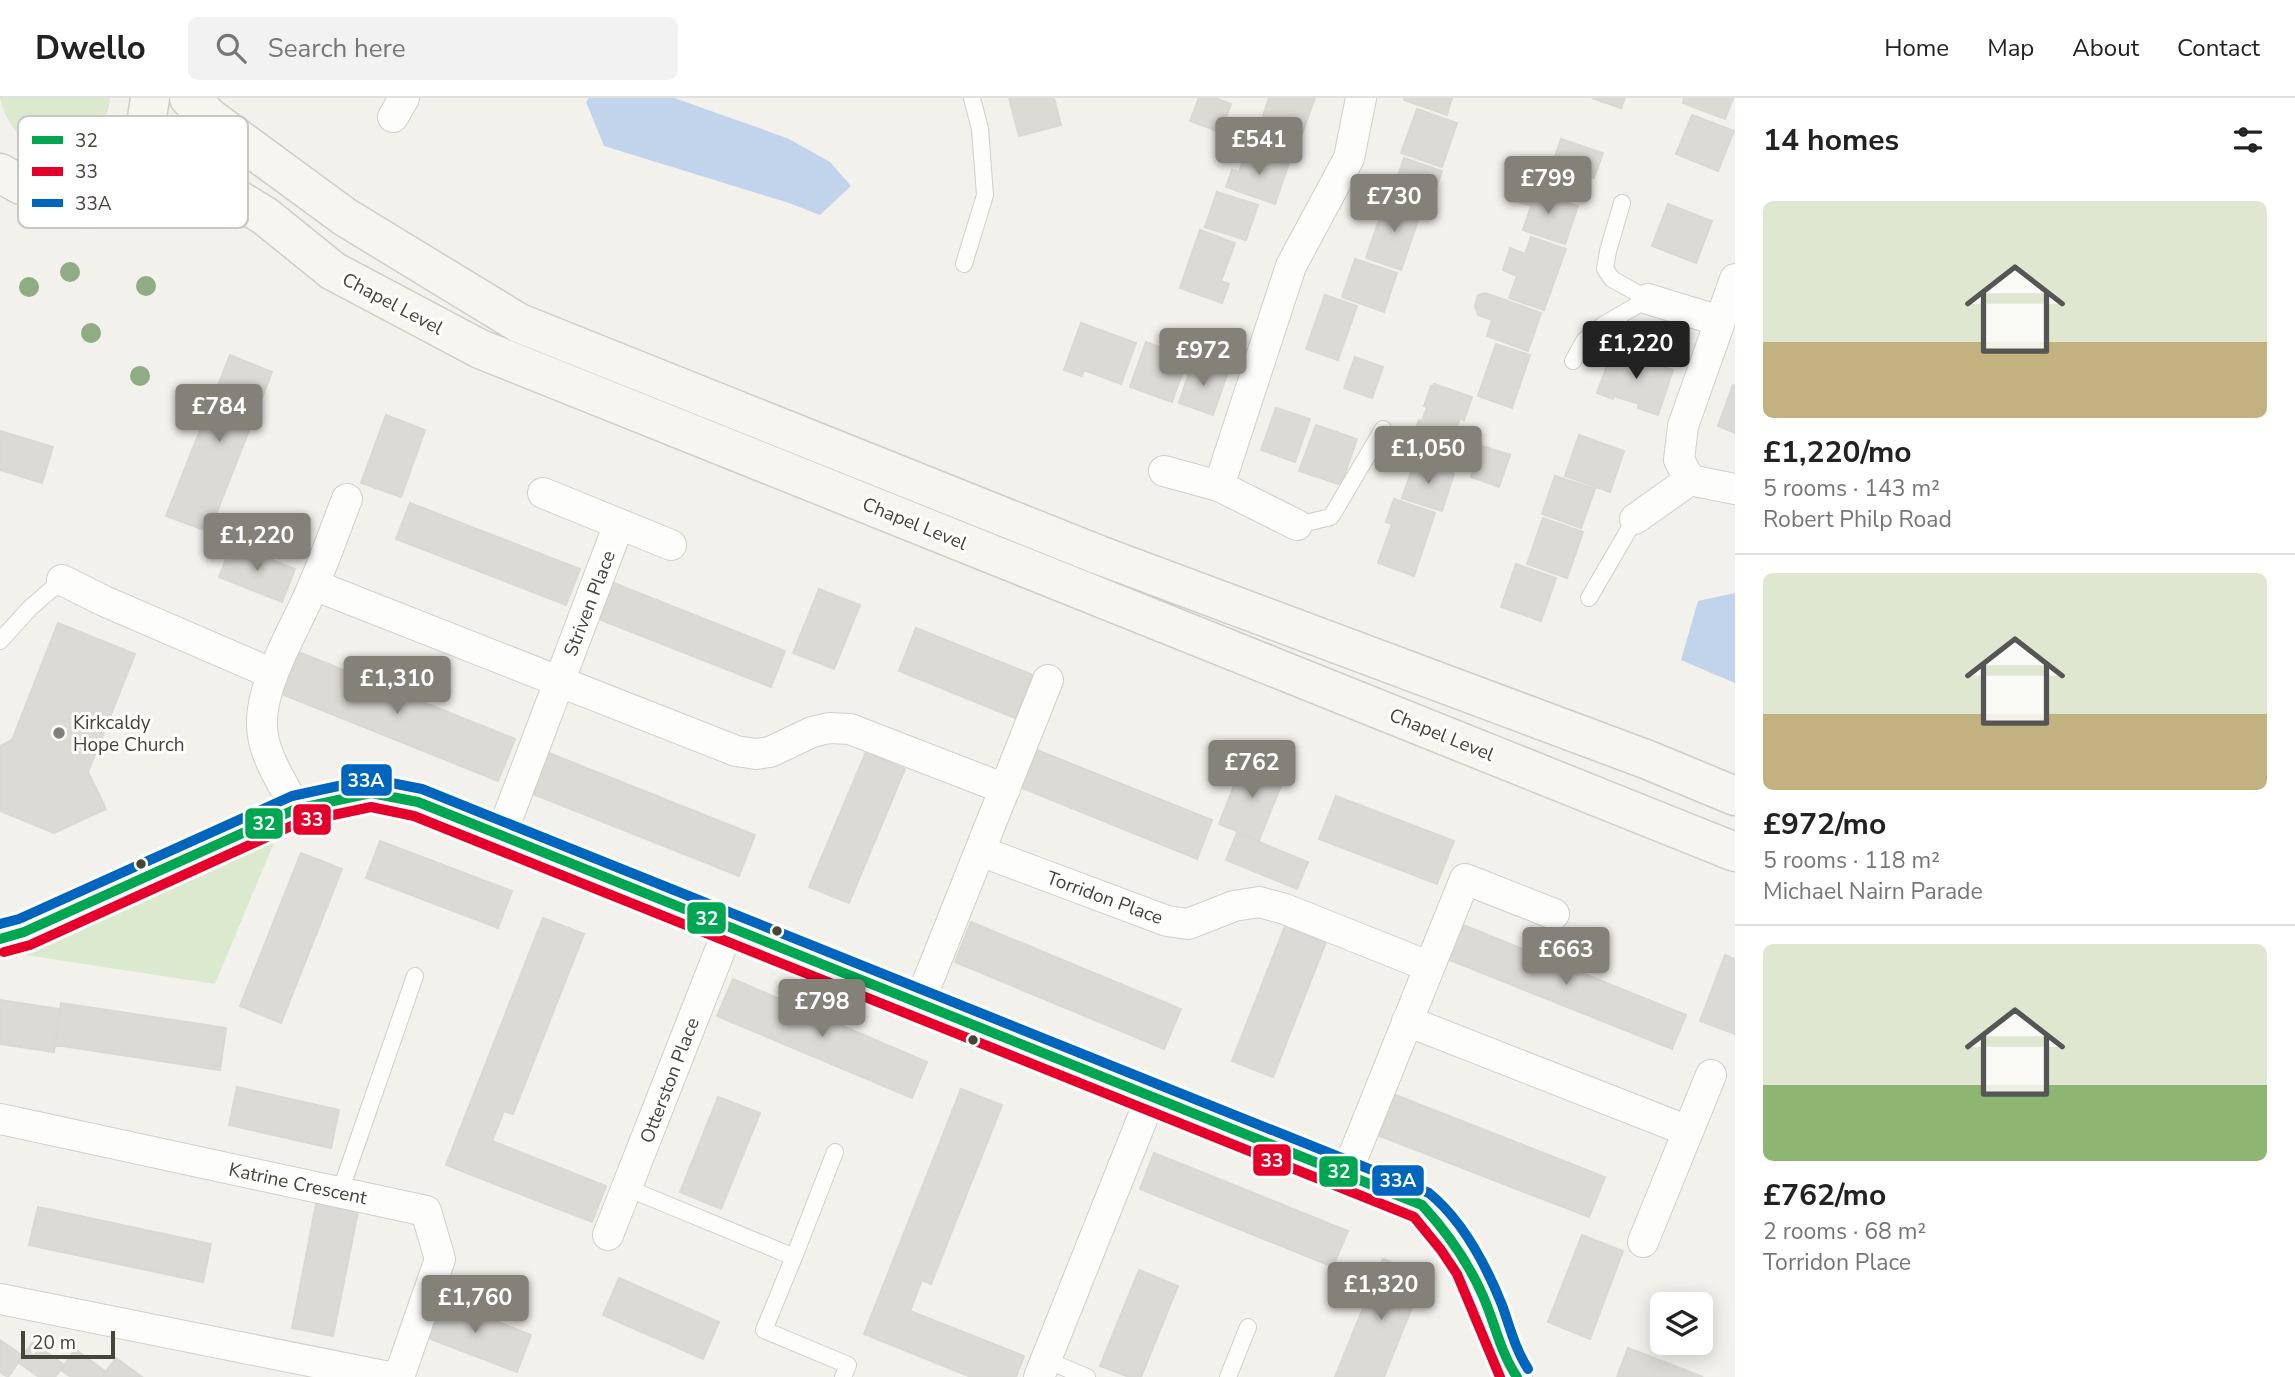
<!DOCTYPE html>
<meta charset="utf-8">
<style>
body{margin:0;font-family:"Nunito Sans",sans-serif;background:#f2f2f2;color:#222;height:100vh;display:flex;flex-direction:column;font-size:26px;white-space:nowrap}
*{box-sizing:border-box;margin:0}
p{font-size:23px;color:#767676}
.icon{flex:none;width:38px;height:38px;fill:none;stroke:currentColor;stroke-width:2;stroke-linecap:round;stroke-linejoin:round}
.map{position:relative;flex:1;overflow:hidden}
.drawer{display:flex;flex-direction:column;background:#fff;width:560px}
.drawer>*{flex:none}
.controls{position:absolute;left:1650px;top:1194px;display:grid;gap:14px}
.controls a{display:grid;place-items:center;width:63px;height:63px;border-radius:10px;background:#fff;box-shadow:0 4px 18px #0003;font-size:35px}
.scale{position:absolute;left:21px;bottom:18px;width:94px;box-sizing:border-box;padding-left:7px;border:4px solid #474439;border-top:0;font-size:19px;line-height:24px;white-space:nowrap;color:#474439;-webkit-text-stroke:5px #fff;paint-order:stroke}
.price{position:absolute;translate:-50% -60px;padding:0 16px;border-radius:7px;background:#838178;color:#fff;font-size:23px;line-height:46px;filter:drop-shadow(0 2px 4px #0008)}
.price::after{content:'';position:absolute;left:50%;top:42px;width:21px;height:16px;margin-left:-10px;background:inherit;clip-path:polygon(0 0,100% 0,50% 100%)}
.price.current{background:#222;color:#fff}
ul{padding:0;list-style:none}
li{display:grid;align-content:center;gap:14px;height:371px;padding:0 28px}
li+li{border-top:2px solid #e0e0e0}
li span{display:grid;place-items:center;height:217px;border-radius:10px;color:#555}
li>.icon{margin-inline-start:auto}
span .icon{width:126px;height:126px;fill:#fffc;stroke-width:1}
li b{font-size:30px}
h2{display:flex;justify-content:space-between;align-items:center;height:84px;padding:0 28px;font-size:30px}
header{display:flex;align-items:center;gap:42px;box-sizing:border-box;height:98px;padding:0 35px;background:#fff;border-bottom:2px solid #e0e0e0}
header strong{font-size:33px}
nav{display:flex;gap:38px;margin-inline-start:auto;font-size:24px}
.search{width:490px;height:63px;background:#f2f2f2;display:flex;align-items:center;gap:18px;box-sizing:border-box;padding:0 24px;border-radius:10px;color:#767676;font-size:26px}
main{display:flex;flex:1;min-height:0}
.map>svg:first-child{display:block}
.green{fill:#dbeacf}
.water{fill:#c2d4eb}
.building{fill:#dbdad5;stroke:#dad8d2;stroke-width:2}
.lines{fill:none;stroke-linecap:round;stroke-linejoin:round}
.lane-casing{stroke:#d0cfca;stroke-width:18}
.street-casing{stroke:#d0cfca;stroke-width:32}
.secondary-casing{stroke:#d0cec4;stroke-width:41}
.lane{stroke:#fdfdfc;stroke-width:16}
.street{stroke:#fdfdfc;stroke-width:30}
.secondary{stroke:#f6f5f0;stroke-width:38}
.bus-1-casing{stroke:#fff;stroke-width:16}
.bus-2-casing{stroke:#fff;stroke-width:16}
.bus-3-casing{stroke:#fff;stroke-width:16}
.bus-1{stroke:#00a651;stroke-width:10}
.bus-2{stroke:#e4002b;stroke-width:10}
.bus-3{stroke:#0065bd;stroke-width:10}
.tree{fill:#90ac85}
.poi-dot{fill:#838178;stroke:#fff;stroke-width:2.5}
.bus-dot{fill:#474439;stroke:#fff;stroke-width:2.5}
.labels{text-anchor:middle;stroke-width:6;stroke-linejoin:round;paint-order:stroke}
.street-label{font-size:19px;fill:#474439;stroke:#fff}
.poi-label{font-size:19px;fill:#474439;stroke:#fff;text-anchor:start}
.key{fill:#fff;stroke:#c8c7c4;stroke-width:2}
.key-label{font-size:19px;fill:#474439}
.line-badge{stroke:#fff;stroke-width:2.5}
.badge-label{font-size:19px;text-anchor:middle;font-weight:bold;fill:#fff}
</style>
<header>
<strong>Dwello</strong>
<div class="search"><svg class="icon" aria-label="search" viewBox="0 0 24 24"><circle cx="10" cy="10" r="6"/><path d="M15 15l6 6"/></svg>Search here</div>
<nav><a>Home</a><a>Map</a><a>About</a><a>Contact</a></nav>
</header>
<main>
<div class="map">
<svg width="1735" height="1279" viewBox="0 0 1735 1279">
<rect width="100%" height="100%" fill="#f2f1ec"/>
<!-- green -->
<path class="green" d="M0,0H110C106,65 15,71 0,0Z
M276,740L215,886L19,856Z"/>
<!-- water -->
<path class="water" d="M589,0H674L787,40L830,64L851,88L820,117L789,105L604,48L586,4Z
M1735,495V585L1681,562L1698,503Z"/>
<!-- building -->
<path class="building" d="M1009,0H1054L1061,27L1019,38Z
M1199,0H1215L1231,6L1220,34L1190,23Z
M1269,0H1315L1299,44L1259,30Z
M1405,0H1452L1447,17L1404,2Z
M1592,0H1625L1621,10Z
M1684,0H1733L1725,21L1683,5Z
M1417,11L1457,25L1442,69L1401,55Z
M1692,17L1734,33L1718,73L1676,56Z
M1561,41L1603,55L1594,80L1585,77L1576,102L1544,91Z
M1247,51L1289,65L1275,106L1226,89L1232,72L1239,74Z
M1404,60L1442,73L1429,111L1391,97Z
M1524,89L1578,108L1565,146L1523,132L1531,108L1519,104Z
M1217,94L1258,107L1246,142L1205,129Z
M1387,99L1422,111L1401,172L1366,160Z
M1668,106L1712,123L1696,165L1652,148Z
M1200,132L1235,145L1221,183L1229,186L1222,205L1180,190Z
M1531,139L1566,151L1544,212L1509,200L1517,178L1503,172L1510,150L1525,156Z
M1355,161L1397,175L1384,214L1342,199Z
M1485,195L1541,215L1528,253L1487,238L1492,222L1478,217L1475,208L1478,197Z
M1325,197L1357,208L1338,262L1306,251Z
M1081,225L1136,245L1121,286L1084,272L1082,278L1064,272Z
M1146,244L1188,259L1172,304L1130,289Z
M1496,246L1530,257L1512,310L1478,298Z
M1613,251L1673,272L1658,317L1638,310L1639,306L1614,298L1613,301L1597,295Z
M230,257L272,274L209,434L166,418Z
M1355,259L1383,269L1372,300L1344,290Z
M1193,263L1228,274L1213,317L1179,305Z
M1434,286L1472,299L1464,322L1460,320L1449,353L1415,341L1417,337L1414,336L1419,322L1422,323L1427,309L1424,308L1431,288L1433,289Z
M1733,287L1735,288V335L1718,328Z
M1276,310L1310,321L1295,364L1261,352Z
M386,317L425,332L401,399L361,385Z
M1316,327L1357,341L1341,387L1299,373Z
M0,333L53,349L42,385L0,372Z
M1579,337L1624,353L1610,394L1565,378Z
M1482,348L1510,357L1499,389L1471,379Z
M1415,363L1454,376L1442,413L1402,400Z
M1555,378L1595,391L1581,430L1542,416Z
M1394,401L1435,415L1414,478L1378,465L1392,426L1386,424Z
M410,405L580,471L566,507L396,441Z
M1543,420L1583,434L1567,480L1527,466Z
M232,446L295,471L282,504L219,479Z
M1516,466L1556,480L1541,523L1501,509Z
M611,484L785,553L771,589L596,520Z
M819,491L860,507L834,571L793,555Z
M58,525L135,556L88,674L106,711L54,735L0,713V648L12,642Z
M916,530L1033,577L1015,620L899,573Z
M296,553L515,641L498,683L279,595Z
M1037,652L1212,722L1197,761L1022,690Z
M544,653L755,737L739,778L528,694Z
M866,654L905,671L849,805L809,789Z
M1244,662L1285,678L1259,742L1219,726Z
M1336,698L1454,743L1437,786L1319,741Z
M1237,735L1308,764L1297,791L1226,762Z
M380,743L512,793L498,830L366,780Z
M301,755L342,771L281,925L240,908Z
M543,820L584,836L513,1016L504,1013L492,1043L606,1088L592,1124L446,1067Z
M971,824L1181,911L1164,951L955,864Z
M1461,826L1686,917L1672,951L1447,861Z
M1285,828L1326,844L1273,979L1232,963Z
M1725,857L1735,861V936L1700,923Z
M733,881L927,964L912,1000L717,918Z
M0,902L60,911L54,954L0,946Z
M61,905L226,930L220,972L55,947Z
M237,989L339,1012L331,1050L229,1027Z
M961,991L1002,1007L931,1186L922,1182L910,1213L1024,1258L1016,1279H971L864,1236Z
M1393,996L1605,1079L1589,1119L1377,1037Z
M718,999L760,1015L721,1111L680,1094Z
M1154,1055L1348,1133L1333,1169L1140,1091Z
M318,1096L360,1104L333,1238L292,1230Z
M38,1109L211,1146L203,1184L29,1147Z
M1582,1137L1623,1153L1590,1241L1548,1224Z
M1383,1161L1425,1177L1384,1279H1335Z
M1139,1172L1178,1188L1141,1279H1129L1100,1268Z
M619,1180L719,1224L703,1261L603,1217Z
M435,1199L531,1237L517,1274L420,1237Z
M0,1242L23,1258L8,1279L0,1274Z
M33,1244L64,1267L55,1279H39L18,1264Z
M1628,1250L1703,1279H1617Z
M75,1251L106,1274L102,1279H71L61,1272Z
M116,1260L142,1279H102Z"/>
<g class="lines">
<!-- lane casing -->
<g class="lane-casing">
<path id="lane" d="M1622,105L1608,153L1605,171L1612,181L1648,201
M964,166L985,97L980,31L972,0
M1573,263L1584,243L1603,227L1648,201
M1297,427L1331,419L1383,331
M1589,500L1635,421
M0,543L30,510L62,482
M627,1090L794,1159L764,1232L848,1267L843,1279
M340,1094L415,878
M794,1159L835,1054
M1046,1262L1087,1279
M1228,1279L1248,1229"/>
</g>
<!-- street casing -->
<g class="street-casing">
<path id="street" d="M393,19L404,0
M1735,181L1683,328L1679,362L1690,382L1735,391
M1648,201L1720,223
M1164,373L1219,388L1297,427
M1219,388L1291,168L1349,60L1361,0
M543,395L671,447
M1635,421L1690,382
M62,482L104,503L273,576
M314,487L736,653L756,656L770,654L812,634L829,630L850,631L1005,691
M296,711C283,685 262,656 262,627C260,585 298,526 314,486C326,458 336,429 347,401
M501,737L619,426
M980,753L1167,823L1188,826L1234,808L1259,804L1285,811L1428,868
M0,841L24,834L296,711L371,695L418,704C753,837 1088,971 1422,1107C1453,1139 1473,1171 1489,1213C1497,1236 1502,1260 1517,1279
M920,903L1048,582
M1407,923L1688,1033
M0,1021L426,1113L440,1161L399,1279
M1346,1076L1465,781L1554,816
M608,1137L730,827
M1643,1144L1711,977
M0,1201L389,1279
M1039,1279L1151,999"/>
</g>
<!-- secondary casing -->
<g class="secondary-casing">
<path id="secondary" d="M189,0L210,20L345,119L519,225L1099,457L1648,662L1735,698
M117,71L166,67L204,81L265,118L333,173L480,251L1735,754
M0,75L21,87L51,94L82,91L110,77L117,71L145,33L150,0"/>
</g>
<!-- lane -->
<use href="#lane" class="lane"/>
<!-- street -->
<use href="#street" class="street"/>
<!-- secondary -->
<use href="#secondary" class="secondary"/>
<!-- bus-1 casing -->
<g class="bus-1-casing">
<path id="bus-1" d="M0,841L24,834L296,711L371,695L418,704L1422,1107C1447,1134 1468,1164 1483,1198C1495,1225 1500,1254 1517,1279"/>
</g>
<!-- bus-2 casing -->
<g class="bus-2-casing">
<path id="bus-2" d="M4,854L30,847L300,724L371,709L414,718L1414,1119L1441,1152L1457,1176L1500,1279"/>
</g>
<!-- bus-3 casing -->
<g class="bus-3-casing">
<path id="bus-3" d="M0,826L19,821L292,698L371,681L422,691L1429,1095C1462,1122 1486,1167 1502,1207C1510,1229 1515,1251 1528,1271"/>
</g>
<!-- bus-1 -->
<use href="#bus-1" class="bus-1"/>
<!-- bus-2 -->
<use href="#bus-2" class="bus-2"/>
<!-- bus-3 -->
<use href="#bus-3" class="bus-3"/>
</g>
<!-- trees -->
<g class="tree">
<circle cx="70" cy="174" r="10"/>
<circle cx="146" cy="188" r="10"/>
<circle cx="29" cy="189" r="10"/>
<circle cx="91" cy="235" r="10"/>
<circle cx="140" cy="278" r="10"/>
</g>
<!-- markers -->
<circle class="poi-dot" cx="59" cy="635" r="7"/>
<g class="bus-dot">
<circle cx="141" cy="766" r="6"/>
<circle cx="777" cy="833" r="6"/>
<circle cx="973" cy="942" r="6"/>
</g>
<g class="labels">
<!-- street labels -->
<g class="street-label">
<text transform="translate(393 205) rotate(28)" y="7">Chapel Level</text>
<text transform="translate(915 425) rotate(22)" y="7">Chapel Level</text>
<text transform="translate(589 505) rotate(-69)" y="7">Striven Place</text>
<text transform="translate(1442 636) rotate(22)" y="7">Chapel Level</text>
<text transform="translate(1105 799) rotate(20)" y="7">Torridon Place</text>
<text transform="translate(669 982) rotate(-69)" y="7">Otterston Place</text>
<text transform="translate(298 1085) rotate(12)" y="7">Katrine Crescent</text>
</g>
<!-- poi labels -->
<g class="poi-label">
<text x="73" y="631">Kirkcaldy<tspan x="73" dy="22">Hope Church</tspan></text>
</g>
</g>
<!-- legend -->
<rect x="18" y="18" width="230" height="112" rx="10" class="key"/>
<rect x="32" y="38" width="31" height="8" fill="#00a651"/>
<rect x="32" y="69" width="31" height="9" fill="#e4002b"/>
<rect x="32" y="101" width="31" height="8" fill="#0065bd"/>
<g class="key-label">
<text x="75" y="49">32</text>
<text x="75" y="80">33</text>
<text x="75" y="112">33A</text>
</g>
<g class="line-badge">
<rect x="340" y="665" width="53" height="34" rx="7" fill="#0065bd"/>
<rect x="292" y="705" width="40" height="33" rx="7" fill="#e4002b"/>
<rect x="244" y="709" width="40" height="33" rx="7" fill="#00a651"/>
<rect x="686" y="803" width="41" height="34" rx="7" fill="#00a651"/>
<rect x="1252" y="1045" width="40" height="34" rx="7" fill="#e4002b"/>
<rect x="1318" y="1057" width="41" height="33" rx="7" fill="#00a651"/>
<rect x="1371" y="1066" width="54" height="33" rx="7" fill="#0065bd"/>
</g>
<g class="badge-label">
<text x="366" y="689">33A</text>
<text x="312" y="728">33</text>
<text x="264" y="732">32</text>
<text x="707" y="827">32</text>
<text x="1272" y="1069">33</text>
<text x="1339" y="1080">32</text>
<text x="1398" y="1089">33A</text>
</g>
</svg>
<div class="controls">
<a><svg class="icon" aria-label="layers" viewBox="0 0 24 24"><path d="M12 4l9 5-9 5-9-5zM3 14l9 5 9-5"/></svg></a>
</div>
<div class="scale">20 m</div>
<b class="price" style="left:1259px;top:79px">£541</b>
<b class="price" style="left:1548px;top:118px">£799</b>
<b class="price" style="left:1394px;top:136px">£730</b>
<b class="price current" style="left:1636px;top:283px">£1,220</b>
<b class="price" style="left:1203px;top:290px">£972</b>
<b class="price" style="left:219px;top:346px">£784</b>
<b class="price" style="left:1428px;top:388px">£1,050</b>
<b class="price" style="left:257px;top:475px">£1,220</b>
<b class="price" style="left:397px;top:618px">£1,310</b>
<b class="price" style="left:1252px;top:702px">£762</b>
<b class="price" style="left:1566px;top:889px">£663</b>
<b class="price" style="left:822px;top:941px">£798</b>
<b class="price" style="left:1381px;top:1224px">£1,320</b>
<b class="price" style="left:475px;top:1237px">£1,760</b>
</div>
<section class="drawer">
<h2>14 homes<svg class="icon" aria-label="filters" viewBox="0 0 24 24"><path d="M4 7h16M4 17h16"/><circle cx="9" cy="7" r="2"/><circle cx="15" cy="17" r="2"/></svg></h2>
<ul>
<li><span style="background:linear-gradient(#dfe7d0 65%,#c2b280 0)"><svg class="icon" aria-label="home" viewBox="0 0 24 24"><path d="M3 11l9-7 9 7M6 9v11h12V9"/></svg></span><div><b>£1,220/mo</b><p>5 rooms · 143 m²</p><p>Robert Philp Road</p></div></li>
<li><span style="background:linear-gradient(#dfe7d0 65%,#c2b280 0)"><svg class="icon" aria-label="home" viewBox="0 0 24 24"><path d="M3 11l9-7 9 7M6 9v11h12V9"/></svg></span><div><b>£972/mo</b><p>5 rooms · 118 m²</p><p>Michael Nairn Parade</p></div></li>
<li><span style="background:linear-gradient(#dfe7d0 65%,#8fb573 0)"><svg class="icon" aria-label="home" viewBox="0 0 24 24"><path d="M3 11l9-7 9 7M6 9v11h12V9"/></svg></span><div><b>£762/mo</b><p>2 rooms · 68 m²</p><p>Torridon Place</p></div></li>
</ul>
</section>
</main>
